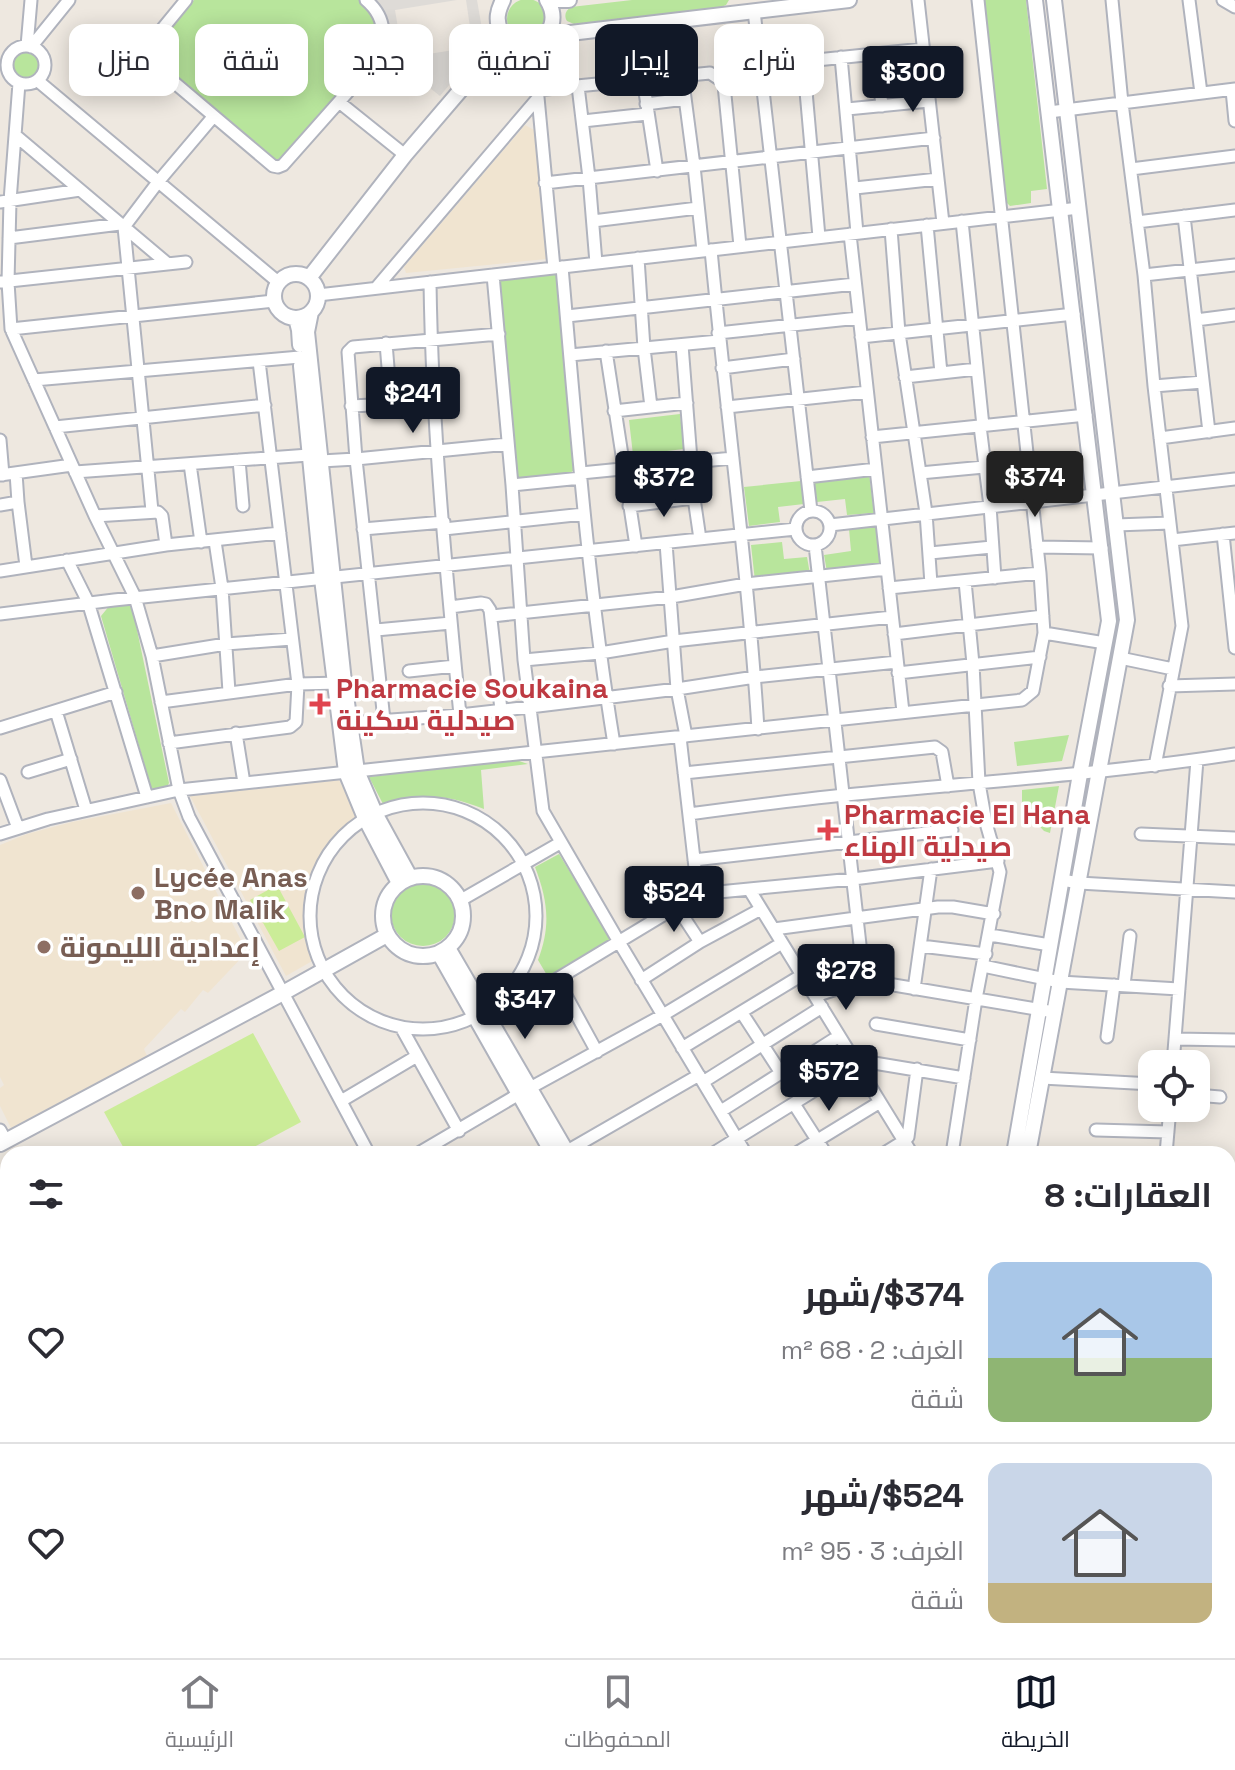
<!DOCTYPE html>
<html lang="ar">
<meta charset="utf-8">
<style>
body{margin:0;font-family:"Space Grotesk",Cairo,sans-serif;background:#f2f2f3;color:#2b2b33;direction:rtl;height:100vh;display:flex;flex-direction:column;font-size:30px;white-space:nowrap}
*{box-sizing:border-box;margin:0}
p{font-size:26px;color:#7c7c81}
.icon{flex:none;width:44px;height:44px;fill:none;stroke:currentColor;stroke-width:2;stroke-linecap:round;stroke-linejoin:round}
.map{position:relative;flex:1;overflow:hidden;direction:ltr}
.drawer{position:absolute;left:0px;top:1146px;width:1236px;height:512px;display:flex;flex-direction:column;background:#fff;border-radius:24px 24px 0 0;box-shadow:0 4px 20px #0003;direction:rtl}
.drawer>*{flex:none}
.hud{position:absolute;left:24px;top:24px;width:800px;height:72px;direction:rtl;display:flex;gap:16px}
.buttons{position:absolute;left:1138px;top:1050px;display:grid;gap:16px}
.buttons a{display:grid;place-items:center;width:72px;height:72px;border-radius:16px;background:#fff;box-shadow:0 4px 20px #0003;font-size:40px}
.price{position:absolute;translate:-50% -68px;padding:0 18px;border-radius:8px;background:#111827;color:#fff;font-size:26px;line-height:52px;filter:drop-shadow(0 2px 4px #0008)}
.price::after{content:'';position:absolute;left:50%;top:48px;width:24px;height:18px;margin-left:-12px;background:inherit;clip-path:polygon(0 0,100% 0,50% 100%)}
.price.selected{background:#222;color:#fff}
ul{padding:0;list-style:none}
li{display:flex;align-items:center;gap:24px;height:200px;padding:0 24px}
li+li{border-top:2px solid #e1e1e2}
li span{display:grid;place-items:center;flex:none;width:224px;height:160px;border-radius:16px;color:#555}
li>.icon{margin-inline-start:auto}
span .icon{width:96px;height:96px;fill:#fffc;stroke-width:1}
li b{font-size:34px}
h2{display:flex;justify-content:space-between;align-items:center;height:96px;padding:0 24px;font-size:34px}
.tag{padding:0 28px;border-radius:16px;background:#fff;box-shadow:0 4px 20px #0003;font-size:28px;line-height:72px}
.tag.selected{background:#111827;color:#fff}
.tab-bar{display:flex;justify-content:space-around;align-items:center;height:112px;border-top:2px solid #e1e1e2;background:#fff;font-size:22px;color:#7c7c81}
.tab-bar a{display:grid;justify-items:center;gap:4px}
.tab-bar .selected{color:#111827}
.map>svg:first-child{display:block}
.education{fill:#f0e4d0}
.green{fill:#b8e59c}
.pitch{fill:#cbec98}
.plaza{fill:#dedbd7}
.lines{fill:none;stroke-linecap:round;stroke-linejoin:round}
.minor-casing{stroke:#b0b3bd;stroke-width:15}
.tertiary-casing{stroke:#b0b3bd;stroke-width:18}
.secondary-casing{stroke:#b0b3bd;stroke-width:18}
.minor{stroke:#fff;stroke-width:11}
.tertiary{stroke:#fff;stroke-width:14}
.secondary{stroke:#fff;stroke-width:14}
.health-dot{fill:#e0444e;stroke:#fff;stroke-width:3}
.education-dot{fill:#8d6e63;stroke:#fff;stroke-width:3}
.labels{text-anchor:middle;stroke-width:7;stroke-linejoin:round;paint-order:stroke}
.health-label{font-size:28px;font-weight:bold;fill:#be3a42;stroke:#fff;text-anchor:start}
.education-label{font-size:28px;font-weight:bold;fill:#785e54;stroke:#fff;text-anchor:start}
</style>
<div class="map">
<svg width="1235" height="1658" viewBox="0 0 1235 1658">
<rect width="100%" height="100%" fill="#eee8e0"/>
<!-- education -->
<path class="education" d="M525,125L534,130L547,259L406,273L404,267Z
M339,780L357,817L345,827L327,848L310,881L305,912V927L314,960L286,976L190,796Z
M171,803L247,952L208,993L203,990L185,1012L181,1009L144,1049L147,1056L11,1128L0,1106V1088L4,1085L0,1077V845L27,834L72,822Z"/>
<!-- green -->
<path class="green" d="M507 19a20 20 0 1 1 40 0a20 20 0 1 1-40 0Z
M194,0H362L376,19L375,46L371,59L281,161H274L154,58V49Z
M632,0H729L726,5L721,7L574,24L567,21C564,16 565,11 571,7Z
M984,0H1026L1047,189L1031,191V203L1010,206L1007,203Z
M10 65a17 17 0 1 1 34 0a17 17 0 1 1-34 0Z
M557,274L576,463L574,470L569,474L518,480L499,283L501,279Z
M680,414L684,449L633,455L629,420Z
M869,473L874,513L847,515L845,499L817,502L814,479Z
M801,481L804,504L778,507L780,522L749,526L744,487Z
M876,526L880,566L827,572L824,555L851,551L849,529Z
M782,542L784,559L807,557L810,574L755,581L751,545Z
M119,604L132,606L169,783L167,787L153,789L151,787L101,616L110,605Z
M1069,735L1062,761L1017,766L1014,742Z
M513,759L528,764L481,770L484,809C445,794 423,793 383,804L369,777Z
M1059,786L1050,833L1044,831L1022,808V790Z
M559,854L612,940L548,977L538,960C551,926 548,901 535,867Z
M391 914a32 32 0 1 1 64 0a32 32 0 1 1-64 0Z
M0,1177L8,1196V1493L0,1497Z"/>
<!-- pitch -->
<path class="pitch" d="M277,885L305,937L279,951L250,900Z
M253,1033L301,1122L241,1154H127L104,1112Z"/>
<!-- plaza -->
<path class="plaza" d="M375,0H457L395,10L403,58L473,47L466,0H477L486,52L475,54L440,96L420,80L410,93L377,67L387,41L388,25L383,10Z"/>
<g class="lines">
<!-- minor casing -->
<g class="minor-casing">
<path id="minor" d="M186,0L145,50L144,57L273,166L278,167L283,165L377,59C387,36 385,16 366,0
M918,0L943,223
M1112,0L1122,103L1144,275L1154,386L1182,626L1155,766
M1189,0L1201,93
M1223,0L1235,7
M754,11L811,511
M533,44L554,268
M7 65a19 19 0 1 1 38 0a19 19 0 1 1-38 0Z
M27,46L31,0
M31,47L69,0
M876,54L882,106
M841,57L857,233
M682,75L694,166L703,251
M643,79L657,171
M762,80L805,76
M38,81L278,282
M19,83L10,201L8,282L11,329L95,516L135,597L152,656L179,790L189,817L369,1154
M578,86L589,178L596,263
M536,90L710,73L722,81L724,85L740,246
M1232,90L1235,121
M339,102L405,155
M646,104L685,99
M847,109L929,101
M1049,112L1235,89
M583,121L647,114
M15,135L168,264
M1131,169L1235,156
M545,183L934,138
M855,188L938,179
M0,202L80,190
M1184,216L1209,432
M593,221L698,208
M962,221L983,426
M1137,222L1235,210
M891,229L899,333L926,513L931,584
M850,234L903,712
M819,237L804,69L807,61L923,49
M9,238L120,224
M711,250C726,410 748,569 758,729
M638,258L644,348L651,407
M562,267C576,426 588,586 614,744
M493,275L512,485L524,660L543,811L619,942L746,1154
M1144,275L1235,265
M0,282L186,262
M430,282C432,426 446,571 460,715
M376,288L537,99
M318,295L1079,208
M567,316L855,284
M1196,320L1235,315
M11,329L274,301
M718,333L859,318
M861,337L1074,314
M386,343L391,404
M682,345L694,498L700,539
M606,351L636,546
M570,355L719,341
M722,368L794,359
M941,373L977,369
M905,377L941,373L927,225
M34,380L300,357
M1154,386L1203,382
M351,406L435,402
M727,407L867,392
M614,411L687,403
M980,426L990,506L995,578
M55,427L265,405
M872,437L1086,415
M1160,438L1235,428
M0,440L3,475
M239,460L243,506
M190,464L201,542
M75,472L309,455L321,461L356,459L508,444
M581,473L733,458
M920,473L984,467
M0,475L72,465
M807,477L876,469
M512,485L581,478
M18,502L26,566
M0,505L18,502L16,473
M629,506L694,498
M152,511L124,227L158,182L213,117
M796 528a17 17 0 1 1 34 0a17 17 0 1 1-34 0Z
M95,516L158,512L162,516L166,545
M830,525L1235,479
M1116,525L1170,523
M363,529L444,522
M444,529L584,514
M1223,534L1235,648
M1172,540L1235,533
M215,541L222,588L229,692
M666,543L677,689L686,736
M815,545L864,980
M1037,547L1102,548
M930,553L992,547
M67,560L88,602L147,797
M0,571L166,545L280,533
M889,588L1040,573
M450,607L481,603L486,604L490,610L501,710
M0,614L114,600L796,529
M492,616L671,597L746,584L887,569
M376,630L451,623
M1044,633L1105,643
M894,634L1043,616
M152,656L226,644L292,639
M1120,658L1173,669
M524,660L600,653L674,641L892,617
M409,671L455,666
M898,673L1040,657
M1169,686L1235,684
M161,702L298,684L340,683
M56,711L86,810
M384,720L356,459L348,352L353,347L499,334
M350,723L460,715L530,707L677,689L755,677L897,662
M0,728L116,692
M236,733L244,783
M680,737L698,894
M169,743L290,727L296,722L298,684L259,361
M28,772L71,759
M684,773L935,747L942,752L948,786
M0,780L18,828
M310 916a113 113 0 1 1 226 0a113 113 0 1 1-226 0Z
M689,814C741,807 794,800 846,795C976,782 1106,774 1235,754
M0,834L48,819L179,790L1022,700L1033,691L1044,633L1040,573L978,0
M1141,834L1235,838
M694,860L952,830
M1062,880L1079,883L1235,892
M749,889L912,1154
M461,900L560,843
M677,907L700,942
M774,929L938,907H953L994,914
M990,935L1050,945
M921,946L986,954
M983,966L1060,982L1179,989
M641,980L700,942L761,909
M1124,985L1130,936
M914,989L931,869
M815,996L864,980L1054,1012
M742,1013L781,1073
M876,1024L970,1040
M401,1027L459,1131
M1107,1037L1114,985
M1175,1039L1235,1040
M682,1048L802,975
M597,1052L557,979L698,894L853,879L998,861
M1173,1064L1197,760
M1042,1078L1152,1084
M703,1082L822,1007
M1196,1095L1220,1097
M341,1101L417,1056
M794,1104L826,1154
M721,1111L839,1036
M0,1130L6,1141
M1096,1130L1168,1132
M417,1154L519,1094L663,1015L782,943
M562,1154L699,1075
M712,1154L862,1061L964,1078
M795,1154L880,1102
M883,1154L904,1141L908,1137L917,1069
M952,1154L976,999L1000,872L986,823L979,783L973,664L965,581
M1166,1154L1170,1108
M1228,1185H1235
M1228,1223L1235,1224
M1228,1366H1235
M1228,1401L1235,1393
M1228,1626L1235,1624
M595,1650V1658
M621,1658L623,1650
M664,1658L666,1650
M797,1658L808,1650
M1127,1658L1153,1650
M1177,1658L1178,1650"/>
</g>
<!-- tertiary casing -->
<g class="tertiary-casing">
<path id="tertiary" d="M503,0C498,10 495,20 501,31C519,63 569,35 547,0
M554,0H569
M545,36L849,0
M274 296a22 22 0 1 1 44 0a22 22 0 1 1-44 0Z
M309,278L405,155L506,37
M311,312L307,332L344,682L357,771L375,813L410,877
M296,318L299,330L300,345
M301,366L322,579L346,772L365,818L399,883
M383 916a40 40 0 1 1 80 0a40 40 0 1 1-80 0Z
M448,948L568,1154
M439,953L553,1154
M0,1144L283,993L387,935"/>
</g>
<!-- secondary casing -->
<g class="secondary-casing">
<path id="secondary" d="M1014,1154L1080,774L1109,621L1035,0
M1028,1154L1127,620L1054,0
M199,1658H212
M276,1658L299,1652
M311,1658L327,1650
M918,1658V1650"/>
</g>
<!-- minor -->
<use href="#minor" class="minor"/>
<!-- tertiary -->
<use href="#tertiary" class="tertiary"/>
<!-- secondary -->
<use href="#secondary" class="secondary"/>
</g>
<!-- markers -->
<g class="health-dot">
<path d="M316 692h8v8h8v8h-8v8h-8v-8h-8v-8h8z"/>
<path d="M824 818h8v8h8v8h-8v8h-8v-8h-8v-8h8z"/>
</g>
<g class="education-dot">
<circle cx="138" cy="893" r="8"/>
<circle cx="44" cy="947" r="8"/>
</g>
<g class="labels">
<!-- health labels -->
<g class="health-label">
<text x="336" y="698">Pharmacie Soukaina<tspan x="336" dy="32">صيدلية سكينة</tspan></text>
<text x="844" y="824">Pharmacie El Hana<tspan x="844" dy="32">صيدلية الهناء</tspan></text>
</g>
<!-- education labels -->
<g class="education-label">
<text x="154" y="887">Lycée Anas<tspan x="154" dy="32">Bno Malik</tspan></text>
<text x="60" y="957">إعدادية الليمونة</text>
</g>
</g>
</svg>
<div class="buttons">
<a><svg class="icon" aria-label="locate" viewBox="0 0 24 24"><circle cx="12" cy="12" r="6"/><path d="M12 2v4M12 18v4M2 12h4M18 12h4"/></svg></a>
</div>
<b class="price" style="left:913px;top:114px">$300</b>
<b class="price" style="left:413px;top:435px">$241</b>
<b class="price" style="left:664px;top:519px">$372</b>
<b class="price selected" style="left:1035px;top:519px">$374</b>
<b class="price" style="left:674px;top:934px">$524</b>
<b class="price" style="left:846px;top:1012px">$278</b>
<b class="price" style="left:525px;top:1041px">$347</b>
<b class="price" style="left:829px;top:1113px">$572</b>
<div class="hud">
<a class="tag">شراء</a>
<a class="tag selected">إيجار</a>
<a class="tag">تصفية</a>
<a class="tag">جديد</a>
<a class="tag">شقة</a>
<a class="tag">منزل</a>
</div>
<section class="drawer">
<h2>العقارات: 8<svg class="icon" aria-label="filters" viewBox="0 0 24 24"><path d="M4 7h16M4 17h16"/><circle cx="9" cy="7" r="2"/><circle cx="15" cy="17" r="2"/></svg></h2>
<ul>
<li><span style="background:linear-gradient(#a9c7e8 60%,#8fb573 0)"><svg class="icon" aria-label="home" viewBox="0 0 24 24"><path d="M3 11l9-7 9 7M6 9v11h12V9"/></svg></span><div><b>$374/شهر</b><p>الغرف: 2 · 68 m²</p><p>شقة</p></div><svg class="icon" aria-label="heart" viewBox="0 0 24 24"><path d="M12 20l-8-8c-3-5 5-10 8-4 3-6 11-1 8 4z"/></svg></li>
<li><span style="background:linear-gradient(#c9d6e8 75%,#c2b280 0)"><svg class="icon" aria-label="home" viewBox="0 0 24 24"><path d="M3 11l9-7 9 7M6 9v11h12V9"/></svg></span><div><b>$524/شهر</b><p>الغرف: 3 · 95 m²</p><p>شقة</p></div><svg class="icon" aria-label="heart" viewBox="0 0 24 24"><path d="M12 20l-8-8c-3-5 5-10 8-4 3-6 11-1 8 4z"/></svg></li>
</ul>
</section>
</div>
<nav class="tab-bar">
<a class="selected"><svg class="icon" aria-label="map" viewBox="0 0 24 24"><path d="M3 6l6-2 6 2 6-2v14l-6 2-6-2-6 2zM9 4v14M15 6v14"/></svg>الخريطة</a>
<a><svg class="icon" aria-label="saved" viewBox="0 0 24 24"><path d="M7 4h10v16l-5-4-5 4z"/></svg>المحفوظات</a>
<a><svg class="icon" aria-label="home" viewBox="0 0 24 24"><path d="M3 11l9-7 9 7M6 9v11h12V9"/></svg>الرئيسية</a>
</nav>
